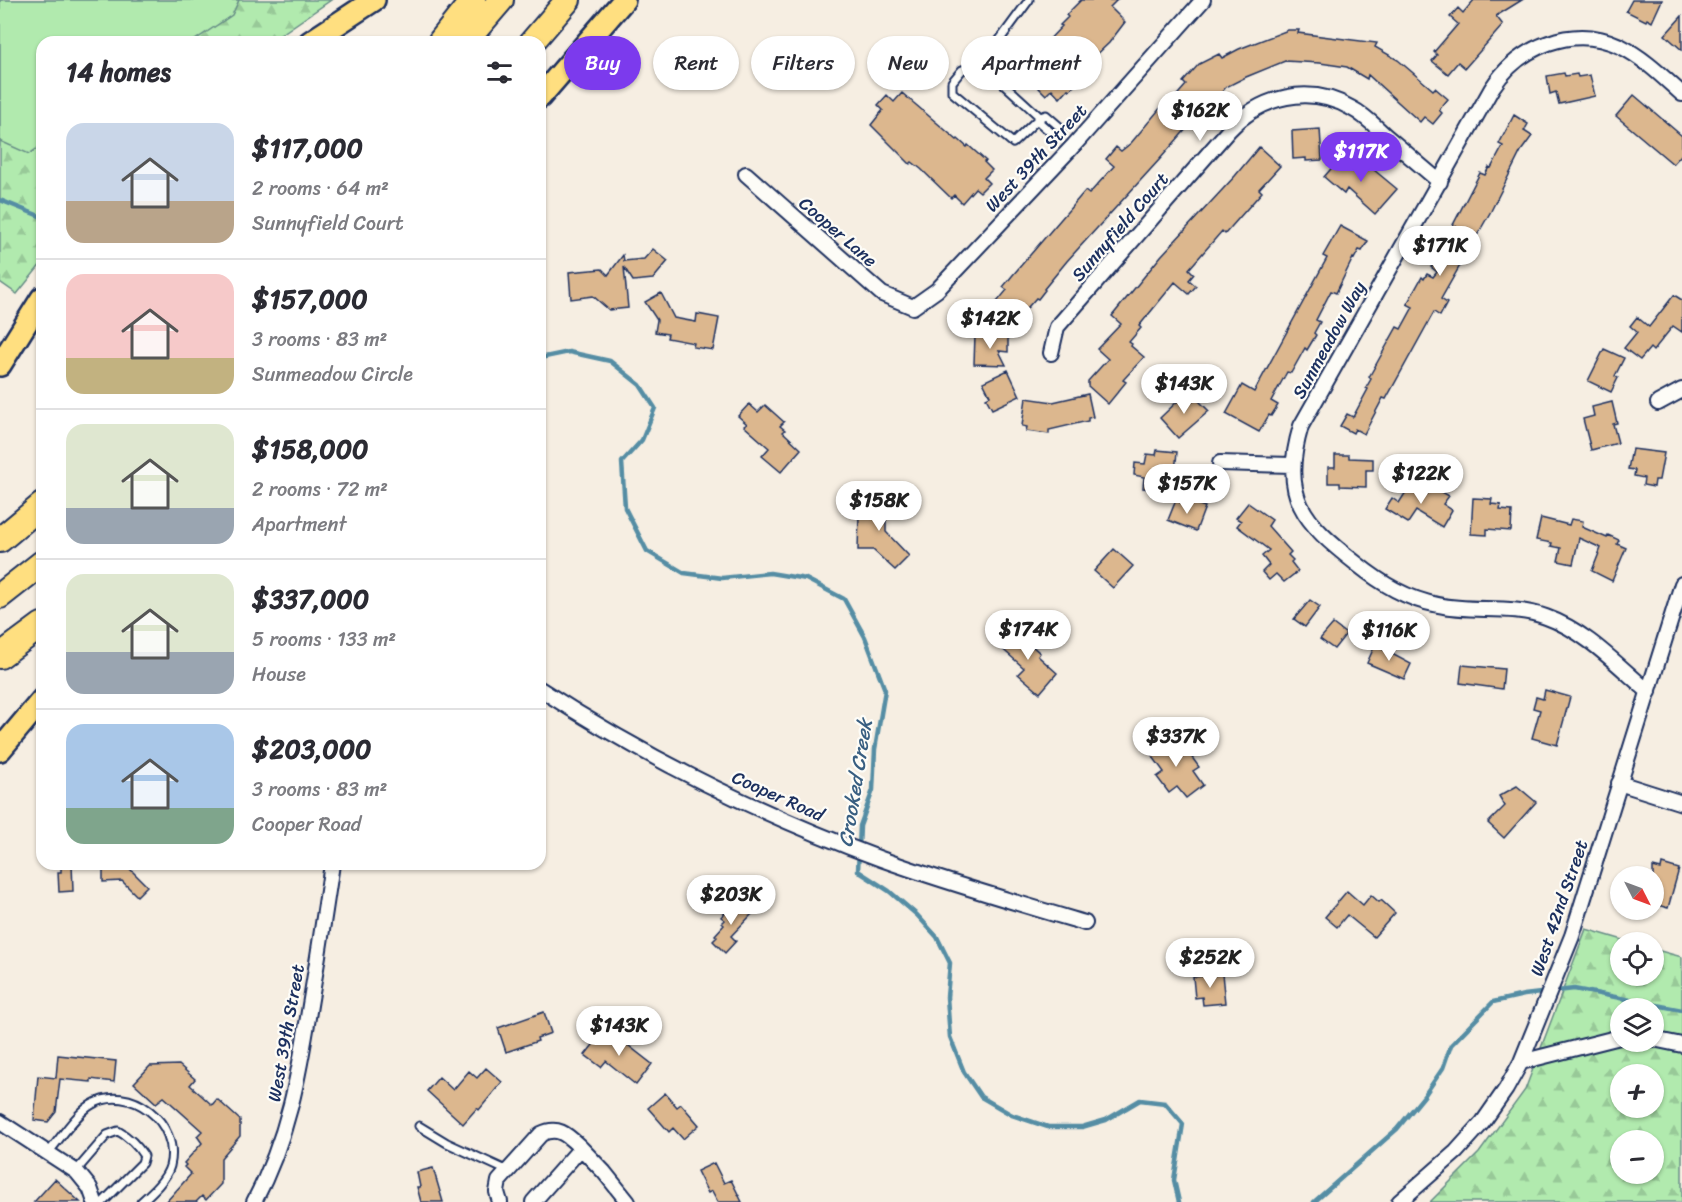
<!DOCTYPE html>
<meta charset="utf-8">
<style>
body{margin:0;font-family:Sriracha,sans-serif;background:#f7f7f7;color:#2b2b33;height:100vh;display:flex;flex-direction:column;font-size:22px;white-space:nowrap}
*{box-sizing:border-box;margin:0}
p{font-size:20px;color:#7c7c81}
.icon{flex:none;width:33px;height:33px;fill:none;stroke:currentColor;stroke-width:2;stroke-linecap:round;stroke-linejoin:round}
.map{position:relative;flex:1;overflow:hidden}
.sheet{position:absolute;left:36px;top:36px;width:510px;height:834px;display:flex;flex-direction:column;background:#fff;border-radius:18px;box-shadow:0 2px 4px #0004}
.sheet>*{flex:none}
.banner{position:absolute;left:564px;top:36px;width:570px;height:54px;display:flex;gap:12px}
.needle{width:39px;rotate:132deg}
.controls{position:absolute;left:1610px;top:866px;display:grid;gap:12px}
.controls a{display:grid;place-items:center;width:54px;height:54px;border-radius:50%;background:#fff;box-shadow:0 2px 4px #0004;font-size:30px}
.price{position:absolute;translate:-50% -51px;padding:0 14px;border-radius:21px;background:#fff;color:#222;font-size:20px;line-height:39px;filter:drop-shadow(0 2px 3px #0008)}
.price::after{content:'';position:absolute;left:50%;top:36px;width:18px;height:14px;margin-left:-9px;background:inherit;clip-path:polygon(0 0,100% 0,50% 100%)}
.price.on{background:#7c3aed;color:#fff}
ul{padding:0;list-style:none}
li{display:flex;align-items:center;gap:18px;height:150px;padding:0 30px}
li+li{border-top:2px solid #e1e1e2}
li span{display:grid;place-items:center;flex:none;width:168px;height:120px;border-radius:18px;color:#555}
li>.icon{margin-inline-start:auto}
span .icon{width:72px;height:72px;fill:#fffc;stroke-width:1}
li b{font-size:26px}
h2{display:flex;justify-content:space-between;align-items:center;height:72px;padding:0 30px;font-size:26px}
.tag{padding:0 21px;border-radius:27px;background:#fff;box-shadow:0 2px 4px #0004;font-size:21px;line-height:54px}
.tag.on{background:#7c3aed;color:#fff}
.map>svg:first-child{display:block}
.forest{fill:url(#forest-firs);stroke:#668c86;stroke-width:1.5;fill-rule:evenodd}
.park{fill:#b1eaae;stroke:#668c86;stroke-width:1.5}
.lines{fill:none;stroke-linecap:round;stroke-linejoin:round}
.stream{stroke:#548da4;stroke-width:4.5}
.building{fill:#dcb78e;stroke:#1b2f5e;stroke-width:1.5}
.lane-casing{stroke:#1b2f5e;stroke-width:11}
.street-casing{stroke:#1b2f5e;stroke-width:18}
.primary-casing{stroke:#1b2f5e;stroke-width:26}
.highway-casing{stroke:#1b2f5e;stroke-width:28}
.lane{stroke:#fdfcf7;stroke-width:7}
.street{stroke:#fdfcf7;stroke-width:14}
.primary{stroke:#ffdf80;stroke-width:21}
.highway{stroke:#ffdf80;stroke-width:24}
.labels{text-anchor:middle;stroke-width:4.5;stroke-linejoin:round;paint-order:stroke}
.street-label{font-size:18px;fill:#1b2f5e;stroke:#fdfcf7}
.water-label{font-size:20px;font-style:italic;fill:#385e81;stroke:#fdfcf7}
</style>
<div class="map">
<svg width="1682" height="1202" viewBox="0 0 1682 1202">
<defs>
<pattern id="forest-firs" width="22" height="20" patternUnits="userSpaceOnUse" patternTransform="scale(1.5)"><rect width="22" height="20" fill="#b1eaae"/><path d="M5 1l3.5 6h-7zM16 11l3.5 6h-7z" fill="#98c998"/></pattern>
</defs>
<rect width="100%" height="100%" fill="#f6eee2"/>
<filter id="ink" filterUnits="userSpaceOnUse"><feTurbulence type="fractalNoise" baseFrequency=".0167" numOctaves="2"/><feDisplacementMap in="SourceGraphic" scale="12" xChannelSelector="R" yChannelSelector="G"/><feConvolveMatrix kernelMatrix="1 2 1 2 8 2 1 2 1" color-interpolation-filters="sRGB"/></filter>
<g filter="url(#ink)">
<!-- forest -->
<path class="forest" d="M0,0H331L270,42H42V263L17,294L0,282Z
M1586,929L1630,942H1620V975H1653V949L1682,957V1202H1430L1479,1153L1525,1090ZM1620,1008H1653V1041H1620ZM1620,1074H1653V1107H1620ZM1620,1140H1653V1173H1620Z"/>
<!-- park -->
<path class="park" d="M0,0H239L232,15L192,42H42V145L29,154L0,141Z"/>
<g class="lines">
<!-- stream -->
<path class="stream" d="M0,200L42,217
M540,358L569,352L610,361L640,385L655,408L642,440L622,462L625,508L647,551L684,573L722,578L770,573L806,579L844,599L865,637L885,690L875,749L873,790L860,826L858,871L889,891L917,915L937,937L950,963L947,997L950,1037L964,1072L981,1097L1012,1115L1048,1127H1082L1106,1120L1140,1100L1165,1103L1183,1124L1174,1180L1179,1202
M1314,1202L1397,1129L1424,1096L1443,1068L1451,1045L1493,1002L1524,995L1574,989L1682,1010"/>
</g>
<!-- building -->
<path class="building" d="M1081,0H1117L1110,7L1125,22L1109,43L1090,61L1092,63L1084,72L1086,73L1070,90L1068,89L1060,98L1052,89L1046,95L1037,86L1042,81L1028,67L1043,46L1062,26L1060,25L1068,17L1066,15Z
M1474,0H1522L1496,16L1503,25L1465,68L1458,62L1448,74L1432,61L1437,55L1434,52L1458,24L1450,17L1458,8L1463,13Z
M1632,0H1662L1652,22L1647,19L1646,21L1626,11Z
M1682,16V50L1665,35Z
M1288,30H1299L1298,33L1377,43L1375,47L1398,60L1433,90L1435,88L1448,99L1439,110L1442,113L1433,124L1424,117L1420,122L1368,75L1367,79L1347,67L1320,63L1285,61L1246,77L1226,87L1210,106L1208,104L1160,159L1067,261L1044,289L1045,290L1038,299L1036,298L1006,332L989,318L995,310L992,308L1007,290L1003,287L1012,276L1085,191L1089,194L1114,166L1106,159L1116,147L1121,151L1131,143L1162,106L1165,109L1186,85L1183,82L1199,64L1219,54L1222,58L1239,49Z
M1564,73L1565,76L1577,74L1578,77L1590,75L1595,96L1559,104L1556,92L1550,94L1547,76Z
M902,93L957,140L958,139L967,147L968,145L986,161L984,162L992,170L984,178L989,183L980,192L975,188L962,203L954,195L951,198L921,169L912,162L910,164L871,125L883,110L878,105L887,95L894,102Z
M1634,95L1682,136V154L1673,164L1616,116Z
M1514,115L1528,124L1524,131L1532,136L1521,151L1491,211L1441,299L1447,303L1440,316L1434,312L1386,399L1383,398L1364,434L1355,429L1353,433L1340,426L1347,414L1353,417L1368,389L1366,388L1371,379L1369,377L1397,327L1401,329L1413,307L1407,304L1422,277L1424,279L1427,274L1433,277L1437,272L1431,267L1446,246L1449,248L1460,228L1453,225L1480,173L1485,175L1489,167L1491,168L1503,146L1499,144Z
M1320,129L1322,160L1306,161V158L1293,159L1292,131Z
M1259,147L1280,166L1259,189L1262,192L1239,218L1225,234L1222,231L1189,269L1194,274L1189,280L1196,286L1189,294L1175,282L1139,326L1141,328L1129,342L1132,344L1131,346L1144,357L1123,380L1126,382L1108,404L1088,386V381L1108,359L1097,349L1121,324L1112,316L1161,256L1235,176Z
M1356,155L1397,189L1375,214L1347,189L1344,194L1324,177L1342,156L1350,163Z
M1340,226L1368,241L1362,251L1359,250L1354,259L1353,258L1336,293L1331,291L1316,320L1320,322L1314,333L1316,335L1307,350L1305,348L1291,373L1287,372L1271,401L1278,405L1271,416L1269,415L1259,432L1226,414L1242,385L1254,392L1327,258L1323,256Z
M653,249L668,261L653,279L633,281L624,267L628,308L609,310L593,296L571,299L569,272L602,269L608,275L623,255L624,261L644,259Z
M661,293L674,318L696,322L697,314L719,318L713,350L693,347L694,343L667,338L668,334L655,332L657,320L645,302Z
M1674,295L1682,300V332L1673,326L1653,351L1650,348L1640,360L1624,348L1637,332L1630,326L1637,317L1649,327Z
M975,335L1008,336V352L999,351L1006,365L974,364Z
M1604,349L1624,358L1615,376L1618,378L1611,392L1588,381Z
M1008,370L1020,396L992,409L986,398L990,396L983,382Z
M1088,394L1093,417L1088,418V421L1049,430V434L1026,431L1027,427L1022,426L1026,398L1053,402Z
M1184,395L1191,402L1196,398L1209,411L1178,438L1160,418Z
M1612,402L1617,423L1613,424L1618,443L1591,450L1583,419L1594,416L1592,407Z
M749,404L758,412L765,405L784,422L780,426L785,430L783,432L801,449L781,472L762,456L769,448L744,426L747,424L738,416Z
M1632,449L1664,453L1659,480H1655L1654,487L1643,485L1644,478L1634,476L1635,470L1628,469Z
M1157,450L1177,452L1175,471L1170,470L1168,491L1143,488L1144,477L1134,475L1135,463L1145,464L1147,454L1156,455Z
M1335,455H1349V458L1373,459V470H1366V487L1340,486V483H1328V467H1335Z
M1411,484L1427,494L1432,486L1449,496L1443,504L1452,510L1442,527L1416,511L1408,523L1385,509L1392,498L1399,503Z
M868,491H886V532L909,556L895,570L873,550H858L859,514L867,515Z
M1473,498L1492,499L1491,504L1501,505L1500,510L1512,511L1511,531L1487,529V535L1471,534Z
M1176,500L1184,504L1185,502L1190,504L1191,502L1205,507L1196,531L1168,520Z
M1248,503L1272,520L1268,526L1291,552L1288,555L1293,560L1291,562L1298,571L1284,582L1276,574L1269,580L1262,572L1269,565L1262,556L1269,550L1237,526L1241,521L1236,518Z
M1541,518L1569,525L1571,519L1583,521L1582,527L1607,538L1608,535L1619,540L1617,544L1626,548L1612,581L1592,571L1601,548L1579,538L1573,564L1558,561L1561,548L1551,546L1552,543L1536,540Z
M1114,549L1133,566L1113,588L1094,571Z
M1310,600L1320,607L1305,627L1294,619Z
M1333,624L1346,634L1334,649L1320,639Z
M1013,629L1040,653L1038,656L1057,673L1040,693L1018,674L1024,668L998,645Z
M1375,645L1411,664L1404,679L1367,663Z
M1462,665L1504,669L1502,689L1460,683Z
M1545,690L1570,697L1557,745L1532,738L1540,710L1533,708L1536,697L1543,699Z
M1167,736L1183,757L1188,752L1199,767L1193,771L1203,785L1186,798L1177,787L1169,793L1157,777L1164,772L1148,750Z
M1517,786L1536,802L1504,838L1488,823L1505,806L1499,796Z
M61,864H72L73,891L59,892L58,872H61Z
M103,864H125L147,886L137,896L122,881L103,882Z
M1662,864L1679,869L1668,908L1654,904L1657,894L1653,892V867L1661,869Z
M1347,891L1363,905L1371,895L1379,902L1381,900L1395,913L1374,937L1347,915L1337,927L1325,917Z
M742,904L752,914L731,936L736,941L725,953L713,941L717,937L715,935L724,925L722,923L725,920L721,917L731,906L738,908Z
M1222,974L1225,1003L1203,1005L1202,997L1195,998L1193,977Z
M544,1012L551,1033L537,1038L538,1041L506,1052L498,1028Z
M606,1028L652,1064L636,1085L606,1061L601,1067L585,1055Z
M58,1055L116,1061L114,1082L91,1079V1082L60,1079L56,1112L48,1122L34,1120L38,1076L56,1078Z
M179,1065L195,1079L190,1085L212,1105L217,1099L240,1120V1136L221,1158V1184L206,1200L202,1196L196,1202H166L191,1174L184,1167L186,1165L184,1163L202,1143L197,1136L202,1131L164,1097L156,1103L134,1083L150,1066Z
M486,1068L502,1082L479,1110L477,1108L463,1124L427,1091L439,1077L453,1090L469,1071L477,1078Z
M665,1093L677,1107L681,1104L699,1125L683,1139L673,1128L669,1132L648,1108Z
M714,1163L724,1183L731,1180L742,1202H718L712,1191L708,1193L697,1171Z
M433,1168L443,1202H421L417,1187H420L417,1172Z
M55,1179L80,1202H34Z"/>
<g class="lines">
<!-- lane casing -->
<g class="lane-casing">
<path id="lane" d="M982,64L1040,117V123L1054,135L1061,134V128L1046,115L1040,117L1013,143L952,92V82L962,70L982,64L1029,0
M419,1126L447,1143L508,1171
M48,1153C60,1139 76,1114 91,1105C130,1082 181,1123 170,1166C166,1180 151,1193 141,1202
M76,1171L107,1135L118,1131C129,1137 137,1145 144,1156L142,1163L103,1202"/>
</g>
<!-- street casing -->
<g class="street-casing">
<path id="street" d="M746,174L882,294L913,307L937,290L1074,145L1203,0
M1051,353L1057,327L1229,130C1261,96 1309,84 1351,108C1365,115 1376,127 1387,137C1405,152 1422,167 1440,182
M1658,403L1682,390
M1220,463L1292,465
M540,689C646,758 762,815 881,859C948,883 1017,903 1085,923
M1649,692C1617,665 1586,631 1546,617C1511,604 1473,613 1438,605C1407,599 1382,584 1357,564C1303,522 1280,497 1301,426L1492,88C1519,46 1573,24 1620,46C1644,58 1663,77 1682,94
M1619,783L1682,803
M1653,1039L1682,1045
M1521,1062L1620,1037
M0,1122L77,1172L90,1188L95,1202
M581,1148L604,1172L628,1202
M254,1202C288,1138 299,1075 310,1005C318,958 325,911 332,864
M500,1202L497,1192L499,1181L541,1134C559,1125 568,1136 581,1148L533,1202
M1399,1202L1456,1152L1483,1122L1506,1089L1521,1062L1572,936L1682,584"/>
</g>
<!-- primary casing -->
<g class="primary-casing">
<path id="primary" d="M310,42L374,0
M540,97L624,0
M0,365L42,298
M0,750L42,700"/>
</g>
<!-- highway casing -->
<g class="highway-casing">
<path id="highway" d="M440,42L473,0
M465,42L501,0
M532,42L568,0
M0,540L42,505
M0,596L42,563
M0,656L42,625"/>
</g>
<!-- lane -->
<use href="#lane" class="lane"/>
<!-- street -->
<use href="#street" class="street"/>
<!-- primary -->
<use href="#primary" class="primary"/>
<!-- highway -->
<use href="#highway" class="highway"/>
</g>
</g>
<g class="labels">
<!-- street labels -->
<g class="street-label">
<text transform="translate(1036 158) rotate(-47)" y="6">West 39th Street</text>
<text transform="translate(1120 227) rotate(-49)" y="6">Sunnyfield Court</text>
<text transform="translate(838 232) rotate(41)" y="6">Cooper Lane</text>
<text transform="translate(1329 340) rotate(-61)" y="6">Sunmeadow Way</text>
<text transform="translate(778 796) rotate(24)" y="6">Cooper Road</text>
<text transform="translate(1559 908) rotate(-71)" y="6">West 42nd Street</text>
<text transform="translate(286 1033) rotate(-80)" y="6">West 39th Street</text>
</g>
<!-- water labels -->
<g class="water-label">
<text transform="translate(855 783) rotate(-81)" y="7">Crooked Creek</text>
</g>
</g>
</svg>
<div class="controls">
<a><svg class="needle" viewBox="-14 -14 28 28"><path d="M0-13l5 13h-10z" fill="#e53935"/><path d="M0 13l5-13h-10z" fill="#7c7c81"/></svg></a>
<a><svg class="icon" aria-label="locate" viewBox="0 0 24 24"><circle cx="12" cy="12" r="6"/><path d="M12 2v4M12 18v4M2 12h4M18 12h4"/></svg></a>
<a><svg class="icon" aria-label="layers" viewBox="0 0 24 24"><path d="M12 4l9 5-9 5-9-5zM3 14l9 5 9-5"/></svg></a>
<a>+</a>
<a>−</a>
</div>
<b class="price" style="left:1200px;top:142px">$162K</b>
<b class="price on" style="left:1361px;top:183px">$117K</b>
<b class="price" style="left:1440px;top:277px">$171K</b>
<b class="price" style="left:990px;top:350px">$142K</b>
<b class="price" style="left:1184px;top:415px">$143K</b>
<b class="price" style="left:1421px;top:505px">$122K</b>
<b class="price" style="left:1187px;top:515px">$157K</b>
<b class="price" style="left:879px;top:532px">$158K</b>
<b class="price" style="left:1028px;top:661px">$174K</b>
<b class="price" style="left:1389px;top:662px">$116K</b>
<b class="price" style="left:1176px;top:768px">$337K</b>
<b class="price" style="left:731px;top:926px">$203K</b>
<b class="price" style="left:1210px;top:989px">$252K</b>
<b class="price" style="left:619px;top:1057px">$143K</b>
<div class="banner">
<a class="tag on">Buy</a>
<a class="tag">Rent</a>
<a class="tag">Filters</a>
<a class="tag">New</a>
<a class="tag">Apartment</a>
</div>
<section class="sheet">
<h2>14 homes<svg class="icon" aria-label="filters" viewBox="0 0 24 24"><path d="M4 7h16M4 17h16"/><circle cx="9" cy="7" r="2"/><circle cx="15" cy="17" r="2"/></svg></h2>
<ul>
<li><span style="background:linear-gradient(#c9d6e8 65%,#b9a48a 0)"><svg class="icon" aria-label="home" viewBox="0 0 24 24"><path d="M3 11l9-7 9 7M6 9v11h12V9"/></svg></span><div><b>$117,000</b><p>2 rooms · 64 m²</p><p>Sunnyfield Court</p></div></li>
<li><span style="background:linear-gradient(#f6c9c9 70%,#c2b280 0)"><svg class="icon" aria-label="home" viewBox="0 0 24 24"><path d="M3 11l9-7 9 7M6 9v11h12V9"/></svg></span><div><b>$157,000</b><p>3 rooms · 83 m²</p><p>Sunmeadow Circle</p></div></li>
<li><span style="background:linear-gradient(#dfe7d0 70%,#9aa5b1 0)"><svg class="icon" aria-label="home" viewBox="0 0 24 24"><path d="M3 11l9-7 9 7M6 9v11h12V9"/></svg></span><div><b>$158,000</b><p>2 rooms · 72 m²</p><p>Apartment</p></div></li>
<li><span style="background:linear-gradient(#dfe7d0 65%,#9aa5b1 0)"><svg class="icon" aria-label="home" viewBox="0 0 24 24"><path d="M3 11l9-7 9 7M6 9v11h12V9"/></svg></span><div><b>$337,000</b><p>5 rooms · 133 m²</p><p>House</p></div></li>
<li><span style="background:linear-gradient(#a9c7e8 70%,#7fa58c 0)"><svg class="icon" aria-label="home" viewBox="0 0 24 24"><path d="M3 11l9-7 9 7M6 9v11h12V9"/></svg></span><div><b>$203,000</b><p>3 rooms · 83 m²</p><p>Cooper Road</p></div></li>
</ul>
</section>
</div>
